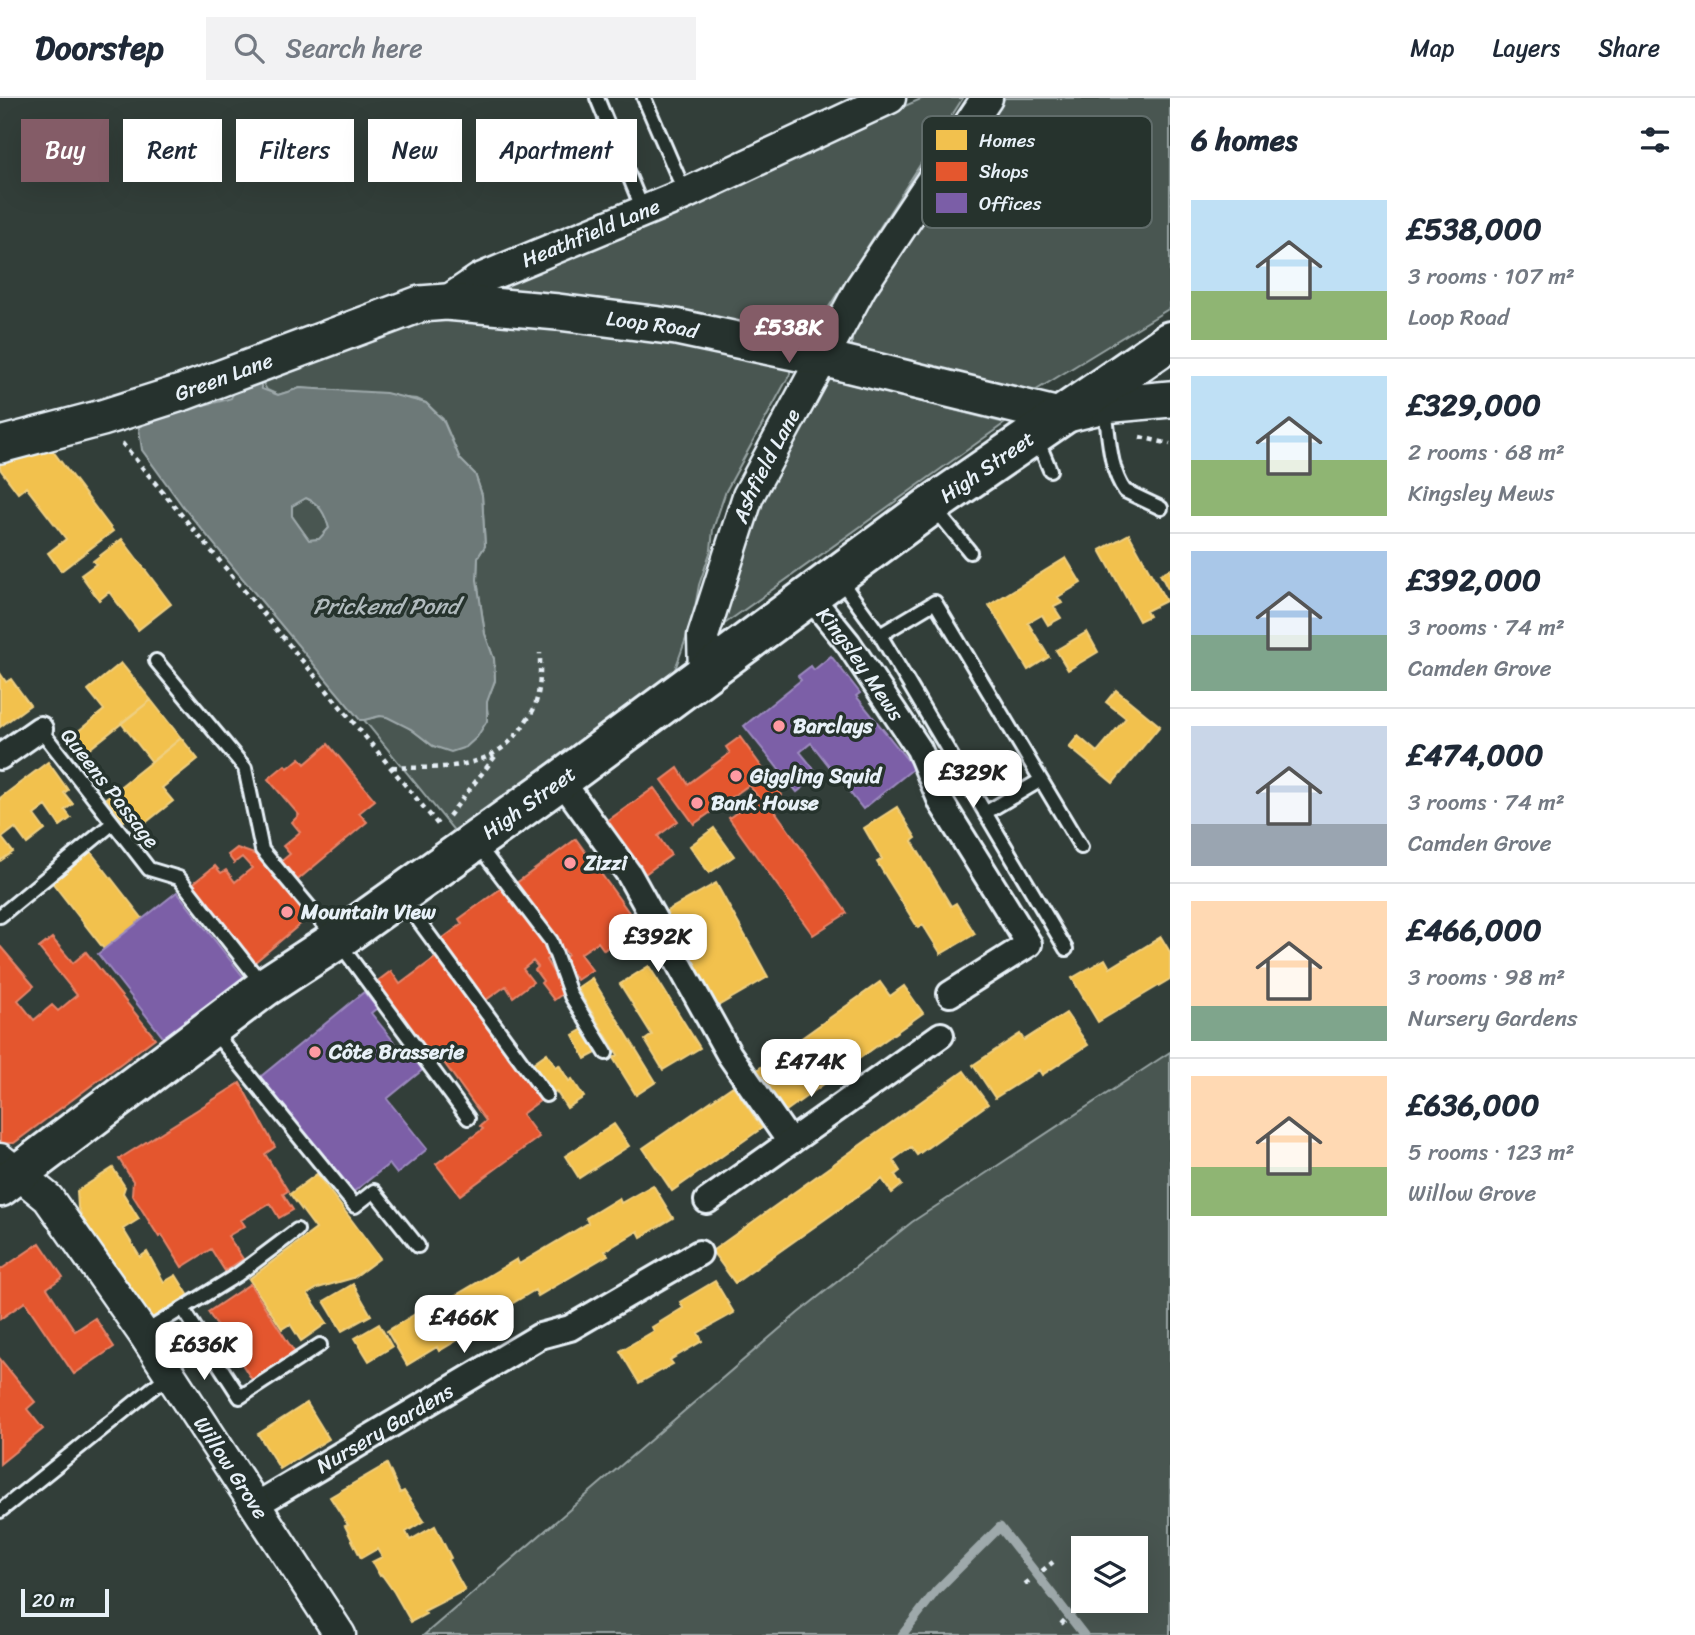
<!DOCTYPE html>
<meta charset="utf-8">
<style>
body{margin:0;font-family:Sriracha,sans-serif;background:#f2f2f3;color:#1f2937;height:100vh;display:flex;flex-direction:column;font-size:26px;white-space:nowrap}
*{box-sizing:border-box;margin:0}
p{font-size:23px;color:#747a83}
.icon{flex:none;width:38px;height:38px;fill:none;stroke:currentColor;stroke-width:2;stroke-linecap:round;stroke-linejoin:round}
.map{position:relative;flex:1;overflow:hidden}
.drawer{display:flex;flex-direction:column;background:#fff;width:525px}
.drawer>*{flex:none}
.guide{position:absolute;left:21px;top:21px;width:665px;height:63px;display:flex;gap:14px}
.buttons{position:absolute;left:1071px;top:1438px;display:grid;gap:14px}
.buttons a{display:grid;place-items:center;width:77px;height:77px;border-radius:0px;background:#fff;box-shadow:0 7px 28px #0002;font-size:35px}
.scale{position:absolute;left:21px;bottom:18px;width:88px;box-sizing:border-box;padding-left:7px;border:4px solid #e8f1f8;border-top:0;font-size:19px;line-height:24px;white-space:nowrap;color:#e8f1f8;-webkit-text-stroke:5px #26332d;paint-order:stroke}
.price{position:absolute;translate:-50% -60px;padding:0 16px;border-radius:14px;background:#fff;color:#222;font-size:23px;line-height:46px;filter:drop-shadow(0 2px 4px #0008)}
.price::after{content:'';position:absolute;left:50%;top:42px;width:21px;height:16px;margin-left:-10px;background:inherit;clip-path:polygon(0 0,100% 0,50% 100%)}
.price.on{background:#845c67;color:#fff}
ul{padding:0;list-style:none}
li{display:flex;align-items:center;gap:21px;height:175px;padding:0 21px}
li+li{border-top:2px solid #e0e1e3}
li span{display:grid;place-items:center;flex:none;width:196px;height:140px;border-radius:0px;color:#555}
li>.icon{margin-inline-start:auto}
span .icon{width:84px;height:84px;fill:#fffc;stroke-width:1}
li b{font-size:30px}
h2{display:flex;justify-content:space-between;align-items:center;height:84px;padding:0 21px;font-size:30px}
.tag{padding:0 24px;border-radius:0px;background:#fff;box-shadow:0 7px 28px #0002;font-size:24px;line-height:63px}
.tag.on{background:#845c67;color:#fff}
header{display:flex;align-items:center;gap:42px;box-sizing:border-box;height:98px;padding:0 35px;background:#fff;border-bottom:2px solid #e0e1e3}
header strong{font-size:33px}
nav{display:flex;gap:38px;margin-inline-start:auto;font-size:24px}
.search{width:490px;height:63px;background:#f2f2f3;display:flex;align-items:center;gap:18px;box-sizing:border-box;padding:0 24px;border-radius:0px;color:#747a83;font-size:26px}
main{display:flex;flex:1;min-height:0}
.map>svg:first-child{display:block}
.green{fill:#495651;stroke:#98a4a4;stroke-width:2;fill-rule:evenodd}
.water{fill:#6d7978;stroke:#9ea9ab;stroke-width:2;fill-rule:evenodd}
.homes{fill:#f2c14e;stroke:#efcf81;stroke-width:2}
.shops{fill:#e4572e;stroke:#e5856b;stroke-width:2}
.offices{fill:#7b5ea7;stroke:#9c8abf;stroke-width:2}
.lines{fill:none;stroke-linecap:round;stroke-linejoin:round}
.stream{stroke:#9ea9ab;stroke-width:9}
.service-casing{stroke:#e8f1f8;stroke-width:18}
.minor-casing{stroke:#e8f1f8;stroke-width:30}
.tertiary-casing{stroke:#e8f1f8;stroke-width:35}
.secondary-casing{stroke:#e8f1f8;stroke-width:40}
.primary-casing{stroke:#e8f1f8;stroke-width:44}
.path{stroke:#e8f1f8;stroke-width:4.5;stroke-dasharray:5 5;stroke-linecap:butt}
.service{stroke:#26332d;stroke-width:12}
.minor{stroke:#26332d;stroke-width:24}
.tertiary{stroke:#26332d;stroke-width:30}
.secondary{stroke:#26332d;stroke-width:35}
.primary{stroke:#26332d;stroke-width:38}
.poi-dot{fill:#ff9aa2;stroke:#26332d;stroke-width:2.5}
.labels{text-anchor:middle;stroke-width:7;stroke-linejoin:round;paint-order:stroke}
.street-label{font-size:21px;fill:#e8f1f8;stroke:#26332d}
.poi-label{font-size:21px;font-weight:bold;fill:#e8f1f8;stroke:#26332d;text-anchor:start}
.water-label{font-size:23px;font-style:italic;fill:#b1bbbe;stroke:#26332d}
.key{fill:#26332d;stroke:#606c6a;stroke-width:2}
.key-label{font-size:19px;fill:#e8f1f8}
</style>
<header>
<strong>Doorstep</strong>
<div class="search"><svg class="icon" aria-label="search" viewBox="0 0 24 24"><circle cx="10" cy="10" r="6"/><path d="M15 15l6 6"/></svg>Search here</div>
<nav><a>Map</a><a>Layers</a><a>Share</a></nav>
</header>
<main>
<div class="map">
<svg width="1170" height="1537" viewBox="0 0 1170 1537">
<rect width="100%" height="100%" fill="#323e39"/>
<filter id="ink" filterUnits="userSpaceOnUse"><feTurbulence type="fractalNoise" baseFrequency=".0143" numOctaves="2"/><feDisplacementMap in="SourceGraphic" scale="14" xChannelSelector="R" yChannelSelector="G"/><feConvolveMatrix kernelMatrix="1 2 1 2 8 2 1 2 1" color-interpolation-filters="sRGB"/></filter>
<g filter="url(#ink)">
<!-- green -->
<path class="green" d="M923,0H963L816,229L806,239L509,195L491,190Z
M1005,0H1170V210L1033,294L852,251V235L891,165L983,28Z
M441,217L682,246L790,270V276L726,393L713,431L711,452L699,487L693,521L674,574L455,734L364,622C370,621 376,618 382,618C397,618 421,639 433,648L488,616L486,604L495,583L494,561L485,536L477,482L478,459L485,448L482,397L475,376L460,361L443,321L426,305L417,301L300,290L278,297L267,292L262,284L264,275Z
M827,280L1005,325L723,527L720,519L759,397Z
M306,400C320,406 325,416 329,430L320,441L309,442L292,418V408Z
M1170,954V1537H424L798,1215L912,1124ZM1083,1451H1136V1503H1083Z"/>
<!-- water -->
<path class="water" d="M258,277L262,291L278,297L300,290L386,295L426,305L443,322L460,361L475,376L482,397L485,448L478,459L477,482L485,536L494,561L495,582L487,604V623L477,639L466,649L451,654L433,648L411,631L387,619L380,618L364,622H360L184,410L142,352L138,324C165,308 201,311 231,300L238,286ZM306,400C320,406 325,416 329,430L319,441L309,442L292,418V408Z"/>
<!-- homes -->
<path class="homes" d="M33,345L40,355L49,348L113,433L61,473L48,455L66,441L26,389L18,395L0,371V365L24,347Z
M1129,436L1166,503L1146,513L1149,518L1139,523L1100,452Z
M122,441L171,506L138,532L109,494L99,502L81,477L96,466L93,463Z
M1066,460L1081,485L1058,499L1062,505L1054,509L1061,520L1048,527L1042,517L1028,525L1049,559L1028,572L989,507Z
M1170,471V495L1160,476Z
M1087,534L1098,554L1068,572L1056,552Z
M121,565L151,602L83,656L70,640L104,612L88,592Z
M0,575L6,584L11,581L30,607L0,629Z
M1116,592L1160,628L1113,685L1069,649L1078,638L1097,654L1126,620L1106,604Z
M151,602L181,640L152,664L121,625Z
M181,640L198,661L162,690L173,703L139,730L130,718L124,723L106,700Z
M48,664L68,692L64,695L73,706L65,712L71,720L60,728L46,708L34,717L45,732L27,746L15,730L2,740L13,754L0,763V700Z
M897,709L916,740L912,743L951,808L956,805L975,836L941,856L923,827L918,830L877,764L882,761L864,730Z
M714,730L734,758L709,775L690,748Z
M90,753L143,821L104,851L51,783Z
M716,785L768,879L718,908L665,814Z
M1161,839L1170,854V881L1098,924L1072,880L1105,861L1110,870Z
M649,868L700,950L663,972L645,942L652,937L620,886Z
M592,880L656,984L636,997L613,960L618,957L577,890Z
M880,884L890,898L904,888L923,915L779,1018L754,974Z
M1066,915L1088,947L1042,977L1039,972L995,1000L973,967L1020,936L1024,942Z
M585,930L598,954L585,961L573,937Z
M547,955L556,969L559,967L569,983L572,981L584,999L567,1010L556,993L553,995L533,965Z
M964,973L988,1006L917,1057L911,1049L893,1062L900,1073L895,1077L902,1087L892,1095L882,1081L735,1185L712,1153Z
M733,988L762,1030L672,1093L643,1050Z
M614,1026L629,1048L579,1080L565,1058Z
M113,1070L125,1089L123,1095L139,1121L123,1131L140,1159L147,1154L164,1184L176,1177L189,1198L144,1226L79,1121L81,1116L78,1110L77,1093Z
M317,1076L380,1160L353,1180L318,1190L308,1196L327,1225L301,1243L290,1226L282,1231L249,1181L316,1131L290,1096Z
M653,1087L673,1120L641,1139L638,1133L605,1153L608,1157L538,1198L535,1192L503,1211L505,1214L439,1253L437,1249L407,1267L387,1233L417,1215L419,1219L517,1161L519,1166L588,1125L586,1120L619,1100L621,1105Z
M715,1183L734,1215L698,1235L702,1243L670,1262L673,1266L639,1285L620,1253L654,1233L652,1229L683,1210L680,1204Z
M353,1186L371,1217L342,1233L324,1203Z
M379,1226L392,1249L369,1263L355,1240Z
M307,1305L329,1341L280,1371L258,1336Z
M387,1366L400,1395L404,1393L424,1423L406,1434L410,1442L435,1428L451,1460L448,1462L465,1492L424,1513L426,1516L411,1524L394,1494L382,1477L380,1478L372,1464L382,1459L377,1451L361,1460L345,1428L348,1427L330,1399Z"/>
<!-- shops -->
<path class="shops" d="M740,639L782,697L770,706L847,815L813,837L729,720L758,699L749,687L694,726L662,682L678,670L688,686L730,655L726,649Z
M328,646L375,702L359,715L367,724L294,785L278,766L290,756L283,748L300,734L292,724L299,717L268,681L285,667L288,670L300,660L305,666Z
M654,690L678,723L658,738L671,757L638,781L600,728Z
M576,741L638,827L604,852L598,844L580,856L592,872L577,882L562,862L568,857L515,786Z
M237,750L265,760L311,817L255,864L246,852L242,855L190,788L215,768L221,775L226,772L235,784L252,770L242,759L234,765L228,757Z
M503,789L546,847L544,849L551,858L546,862L565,894L554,902L541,885L543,883L535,872L538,869L533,863L523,871L533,884L513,899L506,888L483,904L439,843L462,826L459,821Z
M52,840L73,865L86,854L155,940L14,1045H0V848L34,888L18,902L34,922L52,907L58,913L77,897L39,850Z
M439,857L469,898L466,900L541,1002L522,1016L539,1039L460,1097L436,1066L483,1031L480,1028L486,1023L437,955L431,960L375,885L391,873L400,886Z
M240,985L275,1049L265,1056L288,1093L283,1096L293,1112L279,1120L270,1105L241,1122L245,1128L228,1138L243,1161L225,1173L211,1151L182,1169L162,1137L159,1139L132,1096L133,1083L119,1061Z
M40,1145L63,1179L47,1190L75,1233L95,1220L114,1249L74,1276L25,1204L0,1221V1172Z
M250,1186L295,1255L253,1283L208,1214Z
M0,1261L35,1304L27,1311L43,1331L0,1366Z"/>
<!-- offices -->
<path class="offices" d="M831,558L860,595L856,598L914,670L863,711L811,645L800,654L819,677L797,694L744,628L801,582L798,578L811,568L814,572Z
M177,794L245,881L166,943L98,856Z
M364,894L377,910L371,915L407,960L415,954L426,969L387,1001L427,1051L397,1076L389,1066L352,1095L259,980Z"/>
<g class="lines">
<!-- stream -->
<path class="stream" d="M902,1537L936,1493L1000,1429L1084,1537"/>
<!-- service casing -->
<g class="service-casing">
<path id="service" d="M597,0L643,112
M644,0L685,95
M1105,311C1109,336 1109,371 1125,393L1161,410
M1037,341L1050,372
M935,411L970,454
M838,479L880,537L1066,851
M880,537L935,504L1041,682L985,715
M156,563L245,670L262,752L337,842L468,1020
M40,631L149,771L179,780L262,886
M1041,682L1081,749
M477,746L551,843L571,898L606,955
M402,800L546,997
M0,818L113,725
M213,933L355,1108L374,1093L418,1148
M183,1211L240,1299L320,1247
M143,1235L237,1177L297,1132
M0,1413L169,1277"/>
</g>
<!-- minor casing -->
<g class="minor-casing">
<g id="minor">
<path id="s1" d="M809,497L848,545L919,651L942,706L1029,846L950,896"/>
<path d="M0,659L40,631"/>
<path d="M561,682L629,776L729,956L790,1044"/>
<path d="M707,1103L941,937"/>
<path id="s2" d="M256,1407L540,1238L570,1230L699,1155"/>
</g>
</g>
<!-- tertiary casing -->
<g class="tertiary-casing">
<g id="tertiary">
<path id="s3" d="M446,204L480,181L685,96L890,0"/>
<path id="s4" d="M704,576L703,538L748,398L861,189L987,0"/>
<path id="s5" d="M0,1061L48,1100L143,1235L340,1537"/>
</g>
</g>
<!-- secondary casing -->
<g class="secondary-casing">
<g id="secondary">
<path id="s6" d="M0,347L102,320L184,294L420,206L446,204L558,214L676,229L822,260L1059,318L1104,307L1170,301"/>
</g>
</g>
<!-- primary casing -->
<g class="primary-casing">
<g id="primary">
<path id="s7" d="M0,1089L265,889L337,842L561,682L932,407L1170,243"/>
</g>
</g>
<!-- path -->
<path class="path" d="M1140,339L1170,346
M122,345L440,729
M392,669C442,671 497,673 526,623C530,617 535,611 536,604C541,588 540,571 540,555
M449,718L497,656
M1042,1473L1053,1464
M1025,1486L1033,1480
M1073,1515L1080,1509
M1061,1526L1066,1521"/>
<!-- service -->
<use href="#service" class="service"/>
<!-- minor -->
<use href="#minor" class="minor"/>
<!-- tertiary -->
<use href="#tertiary" class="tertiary"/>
<!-- secondary -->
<use href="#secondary" class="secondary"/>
<!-- primary -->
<use href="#primary" class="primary"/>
</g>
</g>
<!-- markers -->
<g class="poi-dot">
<circle cx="779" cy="628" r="7"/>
<circle cx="736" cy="678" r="7"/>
<circle cx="697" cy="705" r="7"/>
<circle cx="570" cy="765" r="7"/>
<circle cx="287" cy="814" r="7"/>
<circle cx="315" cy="954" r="7"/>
</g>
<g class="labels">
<!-- street labels -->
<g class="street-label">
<text dy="7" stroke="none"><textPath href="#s3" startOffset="161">Heathfield Lane</textPath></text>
<text dy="7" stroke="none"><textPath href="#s6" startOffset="677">Loop Road</textPath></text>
<text dy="7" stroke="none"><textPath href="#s6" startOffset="234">Green Lane</textPath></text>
<text dy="7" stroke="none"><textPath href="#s4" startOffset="220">Ashfield Lane</textPath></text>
<text dy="7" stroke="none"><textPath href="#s7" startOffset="1222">High Street</textPath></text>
<text dy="7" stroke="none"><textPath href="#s1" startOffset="86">Kingsley Mews</textPath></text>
<text transform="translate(110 690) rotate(52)" y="7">Queens Passage</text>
<text dy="7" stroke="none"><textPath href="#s7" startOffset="654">High Street</textPath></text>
<text dy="7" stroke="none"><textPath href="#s2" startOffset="150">Nursery Gardens</textPath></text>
<text dy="7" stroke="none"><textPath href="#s5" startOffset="388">Willow Grove</textPath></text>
</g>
<!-- poi labels -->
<g class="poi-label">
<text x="793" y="635">Barclays</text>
<text x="750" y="685">Giggling Squid</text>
<text x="711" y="712">Bank House</text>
<text x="584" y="772">Zizzi</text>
<text x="301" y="821">Mountain View</text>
<text x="329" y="961">Côte Brasserie</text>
</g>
<!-- water labels -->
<g class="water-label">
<text x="386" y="516">Prickend Pond</text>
</g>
</g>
<!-- legend -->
<rect x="922" y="18" width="230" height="112" rx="10" class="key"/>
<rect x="936" y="32" width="31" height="20" fill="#f2c14e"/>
<rect x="936" y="64" width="31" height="19" fill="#e4572e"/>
<rect x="936" y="95" width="31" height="20" fill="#7b5ea7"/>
<g class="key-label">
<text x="979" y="49">Homes</text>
<text x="979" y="80">Shops</text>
<text x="979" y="112">Offices</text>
</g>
</svg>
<div class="buttons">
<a><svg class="icon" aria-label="layers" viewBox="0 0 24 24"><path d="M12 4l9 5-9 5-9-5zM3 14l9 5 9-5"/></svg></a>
</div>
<div class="scale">20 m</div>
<b class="price on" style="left:789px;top:267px">£538K</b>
<b class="price" style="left:973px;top:712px">£329K</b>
<b class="price" style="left:658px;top:876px">£392K</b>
<b class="price" style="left:811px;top:1001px">£474K</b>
<b class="price" style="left:464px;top:1257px">£466K</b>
<b class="price" style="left:204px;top:1284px">£636K</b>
<div class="guide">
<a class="tag on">Buy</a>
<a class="tag">Rent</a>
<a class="tag">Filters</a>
<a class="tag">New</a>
<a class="tag">Apartment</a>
</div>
</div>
<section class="drawer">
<h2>6 homes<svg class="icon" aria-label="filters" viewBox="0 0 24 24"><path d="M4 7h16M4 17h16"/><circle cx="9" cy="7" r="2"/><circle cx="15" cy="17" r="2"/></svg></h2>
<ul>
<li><span style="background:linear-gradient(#bfe0f5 65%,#8fb573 0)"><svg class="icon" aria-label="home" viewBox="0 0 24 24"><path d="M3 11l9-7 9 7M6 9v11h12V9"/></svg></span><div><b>£538,000</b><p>3 rooms · 107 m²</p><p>Loop Road</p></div></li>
<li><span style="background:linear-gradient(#bfe0f5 60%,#8fb573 0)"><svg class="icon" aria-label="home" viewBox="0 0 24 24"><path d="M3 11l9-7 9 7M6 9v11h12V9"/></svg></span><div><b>£329,000</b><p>2 rooms · 68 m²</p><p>Kingsley Mews</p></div></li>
<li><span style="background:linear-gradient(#a9c7e8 60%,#7fa58c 0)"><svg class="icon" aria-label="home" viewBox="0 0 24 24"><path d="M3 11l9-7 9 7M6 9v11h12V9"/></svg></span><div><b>£392,000</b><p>3 rooms · 74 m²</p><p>Camden Grove</p></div></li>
<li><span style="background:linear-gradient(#c9d6e8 70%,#9aa5b1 0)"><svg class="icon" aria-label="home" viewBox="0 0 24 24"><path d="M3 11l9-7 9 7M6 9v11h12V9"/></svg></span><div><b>£474,000</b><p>3 rooms · 74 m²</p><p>Camden Grove</p></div></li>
<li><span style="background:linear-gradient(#ffd9b3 75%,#7fa58c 0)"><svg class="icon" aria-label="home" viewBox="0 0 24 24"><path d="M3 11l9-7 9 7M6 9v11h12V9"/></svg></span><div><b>£466,000</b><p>3 rooms · 98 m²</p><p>Nursery Gardens</p></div></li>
<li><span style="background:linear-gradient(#ffd9b3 65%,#8fb573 0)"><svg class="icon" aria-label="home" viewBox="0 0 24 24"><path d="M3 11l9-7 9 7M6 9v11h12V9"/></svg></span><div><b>£636,000</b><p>5 rooms · 123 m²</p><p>Willow Grove</p></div></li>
</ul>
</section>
</main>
